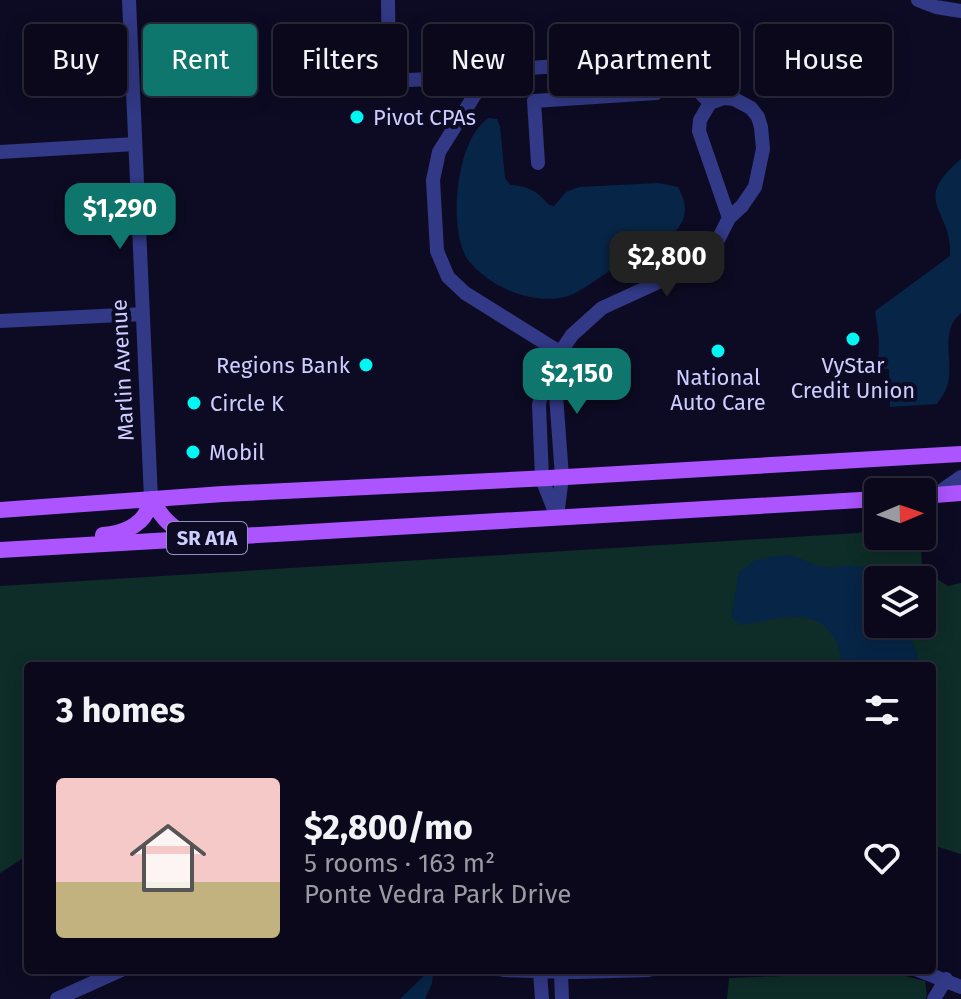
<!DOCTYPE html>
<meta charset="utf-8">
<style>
body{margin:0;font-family:"Fira Sans",sans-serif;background:#131123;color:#f1f3f6;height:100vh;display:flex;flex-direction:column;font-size:30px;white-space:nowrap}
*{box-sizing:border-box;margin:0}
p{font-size:26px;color:#999aa2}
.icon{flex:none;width:44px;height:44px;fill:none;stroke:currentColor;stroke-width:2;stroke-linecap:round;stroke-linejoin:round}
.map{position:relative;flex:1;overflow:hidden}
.sheet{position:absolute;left:24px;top:662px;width:912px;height:312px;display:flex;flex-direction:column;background:#0a081a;border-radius:8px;box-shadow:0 4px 20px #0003,0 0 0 2px #2a2939}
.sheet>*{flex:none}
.hud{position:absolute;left:24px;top:24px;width:914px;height:72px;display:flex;gap:16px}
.needle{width:52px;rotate:88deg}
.buttons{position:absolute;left:864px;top:478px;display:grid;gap:16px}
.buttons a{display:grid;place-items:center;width:72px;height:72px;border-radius:8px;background:#0a081a;box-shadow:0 4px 20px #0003,0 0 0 2px #2a2939;font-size:40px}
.price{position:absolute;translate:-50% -68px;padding:0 18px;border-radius:16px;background:#0f766e;color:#fff;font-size:26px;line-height:52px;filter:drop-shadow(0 2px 4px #0008)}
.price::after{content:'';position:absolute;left:50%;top:48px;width:24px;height:18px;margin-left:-12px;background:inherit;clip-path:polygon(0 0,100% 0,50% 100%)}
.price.current{background:#222;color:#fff}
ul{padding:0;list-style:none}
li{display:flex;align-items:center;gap:24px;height:200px;padding:0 32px}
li+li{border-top:2px solid #2a2939}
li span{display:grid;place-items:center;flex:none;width:224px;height:160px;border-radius:8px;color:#555}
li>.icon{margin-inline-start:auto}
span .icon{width:96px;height:96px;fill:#fffc;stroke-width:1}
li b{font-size:34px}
h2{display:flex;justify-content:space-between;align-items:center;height:96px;padding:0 32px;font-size:34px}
.tag{padding:0 28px;border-radius:8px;background:#0a081a;box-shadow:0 4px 20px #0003,0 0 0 2px #2a2939;font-size:28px;line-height:72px}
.tag.current{background:#0f766e;color:#fff}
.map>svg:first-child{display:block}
.green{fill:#0e2d28;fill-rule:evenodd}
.water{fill:#072546}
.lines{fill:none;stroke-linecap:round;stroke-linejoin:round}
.minor{stroke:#323986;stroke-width:14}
.major{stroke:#ab54ff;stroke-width:16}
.poi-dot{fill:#00f8f4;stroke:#0d0b23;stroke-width:3}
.labels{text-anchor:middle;stroke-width:8;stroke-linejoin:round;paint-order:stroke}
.shield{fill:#0d0b23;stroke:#9393bd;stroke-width:2}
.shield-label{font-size:20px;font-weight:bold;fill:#cdcdff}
.poi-label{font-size:22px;fill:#cdcdff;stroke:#0d0b23;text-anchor:start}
.street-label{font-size:22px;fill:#cdcdff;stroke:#0d0b23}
</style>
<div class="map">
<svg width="961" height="999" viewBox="0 0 961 999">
<rect width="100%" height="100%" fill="#0d0b23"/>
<!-- green -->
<path class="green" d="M922,523H926L921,540L922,569L948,586L961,583V854L932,845V666H28V855L0,873V586L858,533L878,529V536H922ZM878,580H922V624H878Z
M874,973L897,974L925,981L927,996L925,999H727L729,978Z"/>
<!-- water -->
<path class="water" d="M489,118L497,119L500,126L505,178L510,185C528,186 537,191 549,205L554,206L566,192L579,187L658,183L678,187C689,207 687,219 672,236C651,248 629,259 608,272C593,281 578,295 560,298C527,303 489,286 468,260C447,230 456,137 489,118Z
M961,159V313C938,332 955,363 947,387C945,393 940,399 937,404L890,407L889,369H878L879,340L875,311L950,256C953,208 909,203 961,159Z
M782,555C800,555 804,562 819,566C841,571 859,555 880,580H878V624H904L916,650L919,666H839C842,655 839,646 833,636C813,604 772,621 741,625L731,617L739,572L756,560Z
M428,972L433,974L432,983L425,999H400Z"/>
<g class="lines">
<!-- minor -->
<path class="minor" d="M129,0L151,499
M388,0L389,81L449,78L476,93
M918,0L936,7L961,11
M0,152L135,144
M538,163L534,101L656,93L665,65
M0,321L141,314
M561,353L465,293L448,277L437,251L433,180L439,152L479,88L490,78L515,69L632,61L659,62L683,75L710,103
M935,495L961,477
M557,516L562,477L556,395L561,358
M557,517L542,479L539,405L543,384L549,369L572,335L602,308L698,264L711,254L729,218L742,206L755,187L763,149L761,127L758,117L751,108L734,99L724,98L710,103L700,120L699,131L729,218
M503,970L576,972L649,970
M918,970L961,987
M540,972L542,999
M561,972L562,999
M57,999L121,970
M934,999L946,979"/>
<!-- major -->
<path class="major" d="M922,496L961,493
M151,499C161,516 172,531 193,536
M0,510L223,494L549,478L961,454
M103,535C126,533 147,524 151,499
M0,550L878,499"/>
</g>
<!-- markers -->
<g class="poi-dot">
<circle cx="357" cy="117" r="8"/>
<circle cx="853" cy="339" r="8"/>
<circle cx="718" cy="351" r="8"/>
<circle cx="366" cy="365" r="8"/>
<circle cx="194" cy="403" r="8"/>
<circle cx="193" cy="452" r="8"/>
</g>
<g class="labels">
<!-- shield labels -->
<rect class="shield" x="167" y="522" width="80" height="32" rx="6"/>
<g class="shield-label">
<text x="207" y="545">SR A1A</text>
</g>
<!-- poi labels -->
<g class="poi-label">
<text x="373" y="125">Pivot CPAs</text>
<text x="350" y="373" text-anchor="end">Regions Bank</text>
<text x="853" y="373" text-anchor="middle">VyStar<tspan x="853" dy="25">Credit Union</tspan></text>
<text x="718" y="385" text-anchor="middle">National<tspan x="718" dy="25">Auto Care</tspan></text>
<text x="210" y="411">Circle K</text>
<text x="209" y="460">Mobil</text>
</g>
<!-- street labels -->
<g class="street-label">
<text transform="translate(122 370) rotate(-93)" y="8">Marlin Avenue</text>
</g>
</g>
</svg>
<div class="buttons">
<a><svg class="needle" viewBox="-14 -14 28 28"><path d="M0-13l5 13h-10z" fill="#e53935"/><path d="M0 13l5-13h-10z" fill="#999aa2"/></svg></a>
<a><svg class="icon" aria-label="layers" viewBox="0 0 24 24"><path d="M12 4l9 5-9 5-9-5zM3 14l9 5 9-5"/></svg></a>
</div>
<b class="price" style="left:120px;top:251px">$1,290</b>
<b class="price current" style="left:667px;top:299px">$2,800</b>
<b class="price" style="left:577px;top:416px">$2,150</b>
<div class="hud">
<a class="tag">Buy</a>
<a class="tag current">Rent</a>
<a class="tag">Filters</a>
<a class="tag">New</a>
<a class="tag">Apartment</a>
<a class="tag">House</a>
</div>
<section class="sheet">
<h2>3 homes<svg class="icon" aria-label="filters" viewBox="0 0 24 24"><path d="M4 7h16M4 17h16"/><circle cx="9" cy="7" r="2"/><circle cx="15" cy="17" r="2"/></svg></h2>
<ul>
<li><span style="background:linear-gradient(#f6c9c9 65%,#c2b280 0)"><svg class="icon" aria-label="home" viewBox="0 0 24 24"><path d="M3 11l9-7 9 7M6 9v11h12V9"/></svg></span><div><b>$2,800/mo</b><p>5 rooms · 163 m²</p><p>Ponte Vedra Park Drive</p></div><svg class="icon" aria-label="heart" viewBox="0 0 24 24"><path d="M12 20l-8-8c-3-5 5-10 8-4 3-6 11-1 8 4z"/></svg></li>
</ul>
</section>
</div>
